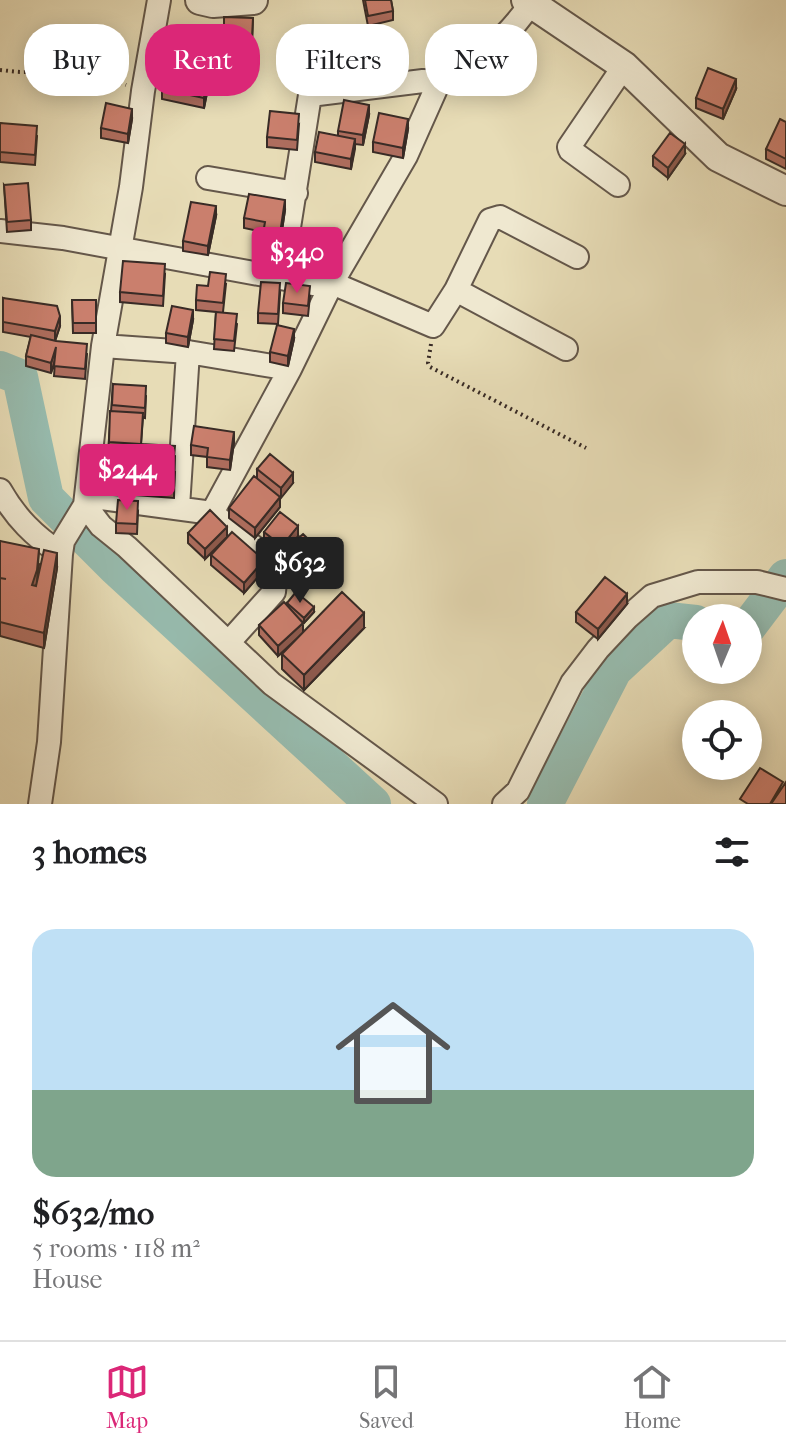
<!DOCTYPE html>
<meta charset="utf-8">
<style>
body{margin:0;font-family:"IM FELL French Canon",serif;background:#f2f2f2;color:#202124;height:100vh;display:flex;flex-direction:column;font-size:30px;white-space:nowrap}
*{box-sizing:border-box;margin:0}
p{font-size:26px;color:#757577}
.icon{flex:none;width:44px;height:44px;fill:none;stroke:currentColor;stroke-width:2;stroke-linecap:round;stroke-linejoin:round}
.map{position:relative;height:804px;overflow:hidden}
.details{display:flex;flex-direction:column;background:#fff;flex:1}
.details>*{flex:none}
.hud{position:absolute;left:24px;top:24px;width:738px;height:72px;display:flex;gap:16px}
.needle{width:52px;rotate:2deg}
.fabs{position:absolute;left:682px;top:604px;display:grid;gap:16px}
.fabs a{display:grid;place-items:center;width:80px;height:80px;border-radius:50%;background:#fff;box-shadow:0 4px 20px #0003;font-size:40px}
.price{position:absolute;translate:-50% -68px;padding:0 18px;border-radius:8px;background:#db2777;color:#fff;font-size:26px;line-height:52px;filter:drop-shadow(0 2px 4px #0008)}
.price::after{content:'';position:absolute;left:50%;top:48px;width:24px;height:18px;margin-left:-12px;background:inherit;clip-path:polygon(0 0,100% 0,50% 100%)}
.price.active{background:#222;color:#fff}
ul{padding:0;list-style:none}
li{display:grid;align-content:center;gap:16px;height:424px;padding:0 32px}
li+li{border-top:2px solid #e0e0e0}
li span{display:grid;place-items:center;height:248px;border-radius:24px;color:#555}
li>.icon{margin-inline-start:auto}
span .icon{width:144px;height:144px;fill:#fffc;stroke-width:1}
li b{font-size:34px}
h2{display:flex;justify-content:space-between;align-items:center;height:96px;padding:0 32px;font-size:34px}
.tag{padding:0 28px;border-radius:32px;background:#fff;box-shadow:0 4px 20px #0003;font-size:28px;line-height:72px}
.tag.active{background:#db2777;color:#fff}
.dock{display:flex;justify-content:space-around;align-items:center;height:112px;border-top:2px solid #e0e0e0;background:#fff;font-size:22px;color:#757577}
.dock a{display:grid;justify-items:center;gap:4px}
.dock .active{color:#db2777}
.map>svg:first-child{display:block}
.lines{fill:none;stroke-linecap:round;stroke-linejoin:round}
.river{stroke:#97bcaf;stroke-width:36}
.minor-casing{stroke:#64574a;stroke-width:26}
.tertiary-casing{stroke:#64574a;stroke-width:32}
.path{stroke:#382b26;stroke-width:4;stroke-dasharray:2 4;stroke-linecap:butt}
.minor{stroke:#efe8d0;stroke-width:22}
.tertiary{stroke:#efe8d0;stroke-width:28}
.wall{fill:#ae6d5e;stroke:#382b26;stroke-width:2}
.shaded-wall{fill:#8d594c;stroke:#382b26;stroke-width:2}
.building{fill:#ca7f6d;stroke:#382b26;stroke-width:2}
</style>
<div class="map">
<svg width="786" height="804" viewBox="0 0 786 804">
<rect width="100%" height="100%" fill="#e7dcb6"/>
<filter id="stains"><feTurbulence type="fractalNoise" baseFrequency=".0025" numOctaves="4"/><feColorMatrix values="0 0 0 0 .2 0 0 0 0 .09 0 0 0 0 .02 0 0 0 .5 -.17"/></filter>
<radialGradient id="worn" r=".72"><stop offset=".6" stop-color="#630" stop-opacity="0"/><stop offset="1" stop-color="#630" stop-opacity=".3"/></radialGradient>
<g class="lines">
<!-- river -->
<path class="river" d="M0,369L20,377L46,498L116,568L373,804
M748,627L786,577
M545,804L614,670L668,620L696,623"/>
<!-- minor casing -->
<g class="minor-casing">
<path id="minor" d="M531,3C507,39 477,63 439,82L406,156L332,283L433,326L456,290L490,220L500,217L577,257
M208,178L296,193
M618,185L570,150L569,147L624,66
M0,231L63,238L313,284L332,283L290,369
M281,278L310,95L423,81L439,82
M456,290L566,349
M103,346L188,352L290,369L212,513
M0,490C16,518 34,536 61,554
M86,496L212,513L260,552L276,570L274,592L229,642
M85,505L101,526L127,547L272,684L436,804
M178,507L188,352
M40,804L49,742L61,554L63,541L85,505L103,346L131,187L143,91L159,0
M504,804L518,791L572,683L598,649L627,618L652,596L698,582H757L786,589"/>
</g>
<!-- tertiary casing -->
<g class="tertiary-casing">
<path id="tertiary" d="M200,0L213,3L253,0
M526,0L624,66L718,157L786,191"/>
</g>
<!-- path -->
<path class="path" d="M0,70C12,71 24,74 36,70C46,66 49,61 62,61L126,85
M431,344L428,363L430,367L586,448"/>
<!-- minor -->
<use href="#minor" class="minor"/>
<!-- tertiary -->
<use href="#tertiary" class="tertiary"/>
</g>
<!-- wall -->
<path class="wall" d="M363,0H391L393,11V20L368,26Z
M224,17L253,18L252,47L224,46Z
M392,40L393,82H366L365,41Z
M469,45L464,68L440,70V60Z
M195,52L191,74L208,88L204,108L162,99V89L166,71L161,70V60Z
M736,89L723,119L696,108V98Z
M369,115L363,145L355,144L351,169L315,162V152L338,136V131Z
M132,119L128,143L101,138V128Z
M786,122V169L766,159V149Z
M0,123L37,136L35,165L0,162Z
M299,124L297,150L267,147V137Z
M408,129L403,158L373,152V142Z
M685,154L668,178L653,166V156Z
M4,185L31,220V230L7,232Z
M285,210L277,264L260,261V251L263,232L244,228V218Z
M216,216L208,255L183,251V241Z
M165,274L163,306L120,302V292Z
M226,284L223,312L237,324L234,351L214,349L216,312L196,310V300L208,286Z
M280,293L278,324L258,323V313Z
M310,296L308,316L283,313V303Z
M3,298L60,326L55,341L87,354L85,379L54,376L55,361L51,373L26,366V356L31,337L3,332Z
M72,300H96V333H73Z
M193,320L188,347L166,343V333Z
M294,339L288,366L270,362V352Z
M113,384L146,396L145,418L143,417L141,444L175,456L174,498L135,495L136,474L128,473L127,496L99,494V484L107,466Z
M234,442L230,470L207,467V457L191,455V445Z
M257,469L293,483L280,498V507L255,538L229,518V508L257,479Z
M138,511L137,534L116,533V523Z
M264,532L298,536L291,545L318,559L301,575L286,559V551L282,556L264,542Z
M188,533L227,537L205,559L188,543Z
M0,541L39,564L38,578L57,568L44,648L0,636Z
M211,555L264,570L244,593L211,565Z
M287,603L314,612L304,623L300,620L303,631L364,628L304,690L282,669V654L289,647L278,656L259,635V625L287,606Z
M627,604L598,639L576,622V612Z"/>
<!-- shaded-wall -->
<path class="shaded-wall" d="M469,35V45L464,68V58Z
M195,42V52L190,76V66Z
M208,78V88L204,108V98Z
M736,79V89L723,119V109Z
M369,105V115L363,145V135Z
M132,109V119L128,143V134Z
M408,119V129L403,158V148Z
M355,139V149L351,169V159Z
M685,144V154L668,178V168Z
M285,200V210L277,264V254Z
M216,206V216L208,255V246Z
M193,310V320L188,347V337Z
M60,316V326L55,341V331Z
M294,329V339L288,366V356Z
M56,347V357L51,373V363Z
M234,432V442L230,470V460Z
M293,473V483L281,498V488Z
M280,497V507L255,538V528Z
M298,526V536L282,556V546Z
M227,527V537L205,559V549Z
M39,549L37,584L32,599V585Z
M318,549V559L301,575V565Z
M57,553V568L44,648V633Z
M264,560V570L244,593V583Z
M627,594V604L598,639V629Z
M314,607V612L304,623V618Z
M364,613V628L304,690V675Z
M303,623V633L278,656V646Z"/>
<!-- building -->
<path class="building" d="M365,0H391L393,11L368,16Z
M224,17L253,18L252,37L224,36Z
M443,31L469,35L464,58L440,60Z
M166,37L195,42L190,66L161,60Z
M392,40L393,72H366L365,41Z
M708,68L736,79L723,109L696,98Z
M166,69L208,78L204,98L162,89Z
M344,100L369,105L363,135L338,131Z
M106,103L132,109L128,134L101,128Z
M270,111L299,114L297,140L267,137Z
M379,113L408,119L403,148L373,142Z
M780,119L786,122V159L766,149Z
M0,123L37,126L35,155L0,152Z
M319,132L355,139L351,159L315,152Z
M670,133L685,144L668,168L653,156Z
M28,183L31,220L7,222L4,185Z
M249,194L285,200L277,254L260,251L265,222L244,218Z
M191,202L216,206L208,246L183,241Z
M123,261L165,264L163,296L120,292Z
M210,272L226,274L223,303L196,300L197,285L208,286Z
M261,282L280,283L278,314L258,313Z
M286,283L310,286L308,306L283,303Z
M3,298L57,306L60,316L55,331L3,322Z
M72,300H96V323H73Z
M172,306L193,310L188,337L166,333Z
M216,312L237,314L234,341L214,339Z
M277,325L294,329L288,356L270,352Z
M31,335L56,341L87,344L85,369L54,366L56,347L51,363L26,356Z
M113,384L146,386L145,408L112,405Z
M110,411L143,413L141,444L175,446L173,470H149L175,472L174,488L135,485L137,464L107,462L108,446L138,448L139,444L109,442Z
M194,426L234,432L230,460L207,457L208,448L191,445Z
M270,454L293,473L281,488L257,469Z
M100,466L128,468L127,486L99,484Z
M254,476L280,497L255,528L229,508Z
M118,500L138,501L137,524L116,523Z
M210,510L227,527L205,549L188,533Z
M280,512L298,526L282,546L264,532Z
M232,532L264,560L244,583L211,555Z
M303,534L318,549L301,565L286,549Z
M0,541L39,549L37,570L32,585L36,586L44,550L57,553L44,633L0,622V578L6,579L0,578Z
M605,577L627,594L598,629L576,612Z
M296,592L314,607L304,618L287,603Z
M342,592L364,613L304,675L282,654Z
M284,602L303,623L278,646L259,625Z
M760,768L783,782L770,804H748L740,799Z
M786,782V804H771Z"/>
<rect width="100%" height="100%" filter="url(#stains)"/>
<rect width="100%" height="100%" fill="url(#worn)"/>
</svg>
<div class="fabs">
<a><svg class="needle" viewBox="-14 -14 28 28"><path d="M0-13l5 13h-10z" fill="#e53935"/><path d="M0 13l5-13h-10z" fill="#757577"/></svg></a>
<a><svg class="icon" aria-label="locate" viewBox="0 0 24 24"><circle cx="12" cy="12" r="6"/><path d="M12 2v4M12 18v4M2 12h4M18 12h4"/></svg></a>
</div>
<b class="price" style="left:297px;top:295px">$340</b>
<b class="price" style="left:127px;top:512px">$244</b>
<b class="price active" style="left:300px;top:605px">$632</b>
<div class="hud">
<a class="tag">Buy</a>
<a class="tag active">Rent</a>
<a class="tag">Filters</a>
<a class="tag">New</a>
</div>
</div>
<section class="details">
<h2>3 homes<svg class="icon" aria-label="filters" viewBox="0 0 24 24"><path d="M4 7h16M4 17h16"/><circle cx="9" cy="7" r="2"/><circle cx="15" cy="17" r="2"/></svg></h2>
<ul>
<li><span style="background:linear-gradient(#bfe0f5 65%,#7fa58c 0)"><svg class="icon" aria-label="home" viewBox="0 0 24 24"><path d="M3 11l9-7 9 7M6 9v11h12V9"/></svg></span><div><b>$632/mo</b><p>5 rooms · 118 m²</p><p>House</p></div></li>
</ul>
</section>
<nav class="dock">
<a class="active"><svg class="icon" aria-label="map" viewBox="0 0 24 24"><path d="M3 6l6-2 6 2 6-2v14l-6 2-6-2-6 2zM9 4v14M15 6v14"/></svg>Map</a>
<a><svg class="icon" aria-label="saved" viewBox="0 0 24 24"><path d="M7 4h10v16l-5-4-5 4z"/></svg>Saved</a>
<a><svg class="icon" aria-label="home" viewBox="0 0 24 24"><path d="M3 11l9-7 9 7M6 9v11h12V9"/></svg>Home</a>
</nav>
